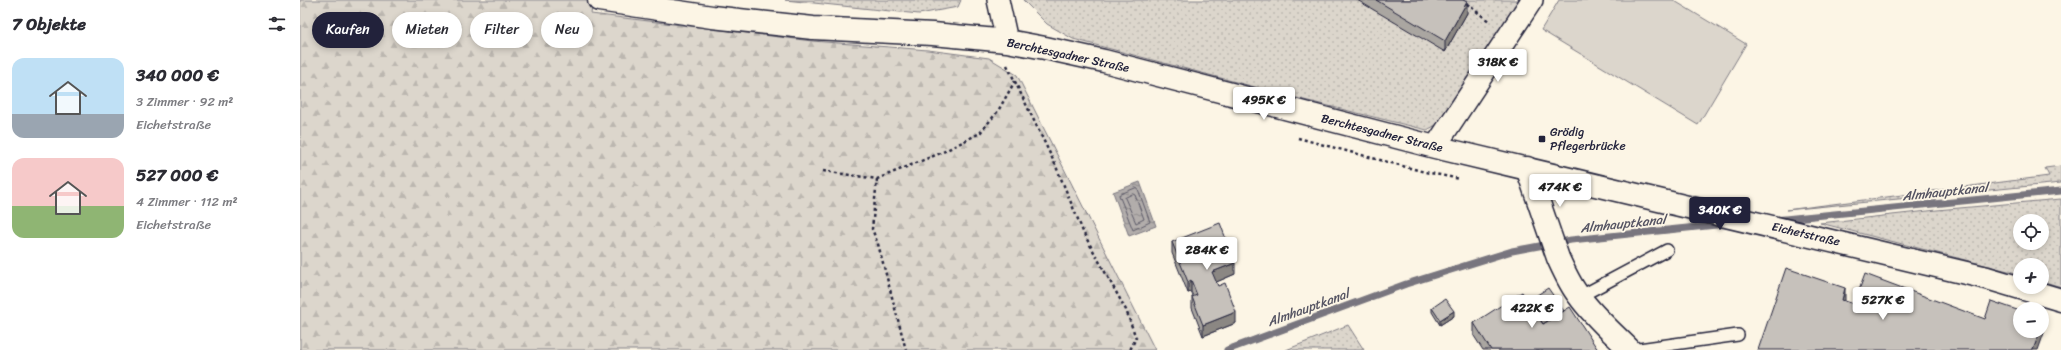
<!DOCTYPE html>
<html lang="de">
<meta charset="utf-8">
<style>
body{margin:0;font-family:Sriracha,sans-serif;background:#f7f7f7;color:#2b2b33;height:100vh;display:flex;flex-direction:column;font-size:15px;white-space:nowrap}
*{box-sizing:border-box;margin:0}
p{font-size:13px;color:#7c7c81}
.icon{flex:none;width:22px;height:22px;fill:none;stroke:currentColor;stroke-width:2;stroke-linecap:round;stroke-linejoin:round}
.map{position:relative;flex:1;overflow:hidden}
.side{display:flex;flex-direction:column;background:#fff;width:300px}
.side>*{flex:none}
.guide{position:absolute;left:12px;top:12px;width:380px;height:36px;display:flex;gap:8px}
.tools{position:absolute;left:1713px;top:214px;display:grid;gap:8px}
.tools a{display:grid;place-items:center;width:36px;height:36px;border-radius:50%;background:#fff;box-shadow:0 2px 6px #0003;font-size:20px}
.price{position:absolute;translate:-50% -34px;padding:0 9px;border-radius:4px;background:#fff;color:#222;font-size:13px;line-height:26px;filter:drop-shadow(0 1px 2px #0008)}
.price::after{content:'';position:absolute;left:50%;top:24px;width:12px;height:9px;margin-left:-6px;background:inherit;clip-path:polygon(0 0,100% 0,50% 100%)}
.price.on{background:#22223b;color:#fff}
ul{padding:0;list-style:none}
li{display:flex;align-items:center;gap:12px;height:100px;padding:0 12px}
li span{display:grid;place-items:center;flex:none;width:112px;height:80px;border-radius:12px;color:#555}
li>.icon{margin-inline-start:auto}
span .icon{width:48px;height:48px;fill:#fffc;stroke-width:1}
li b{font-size:17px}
h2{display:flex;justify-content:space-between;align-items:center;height:48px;padding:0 12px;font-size:17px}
.pill{padding:0 14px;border-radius:18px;background:#fff;box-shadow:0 2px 6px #0003;font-size:14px;line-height:36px}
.pill.on{background:#22223b;color:#fff}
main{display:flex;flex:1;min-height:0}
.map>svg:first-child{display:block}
.grass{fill:url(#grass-dots);stroke:#7f7c84;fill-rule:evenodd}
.forest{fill:url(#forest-firs);stroke:#7f7c84}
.pitch{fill:#dcd6cc;stroke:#7f7c84}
.water{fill:url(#water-ripples);stroke:#78757e}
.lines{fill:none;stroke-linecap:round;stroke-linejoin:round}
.shore{stroke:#5c5a68;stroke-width:1}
.stream{stroke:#78757e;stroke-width:7}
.service-casing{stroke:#22223b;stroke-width:14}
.minor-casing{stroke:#22223b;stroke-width:24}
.tertiary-casing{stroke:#22223b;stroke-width:25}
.secondary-casing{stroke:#22223b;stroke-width:25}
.path{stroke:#22223b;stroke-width:2.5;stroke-dasharray:3 3;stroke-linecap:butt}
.service{stroke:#fcf5e5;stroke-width:11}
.minor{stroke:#fcf5e5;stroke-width:21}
.tertiary{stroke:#fcf5e5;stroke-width:22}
.secondary{stroke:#fcf5e5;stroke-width:22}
.wall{fill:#aaa6a1;stroke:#22223b}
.shaded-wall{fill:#8b8783;stroke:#22223b}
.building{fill:#c6c1bb;stroke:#22223b}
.poi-dot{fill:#22223b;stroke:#fcf5e5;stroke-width:1.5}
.labels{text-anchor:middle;stroke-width:3.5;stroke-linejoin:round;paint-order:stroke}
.street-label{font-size:12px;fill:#22223b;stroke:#fcf5e5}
.poi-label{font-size:12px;fill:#22223b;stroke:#fcf5e5;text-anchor:start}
.water-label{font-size:13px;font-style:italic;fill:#545362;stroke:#fcf5e5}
</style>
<main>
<section class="side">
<h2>7 Objekte<svg class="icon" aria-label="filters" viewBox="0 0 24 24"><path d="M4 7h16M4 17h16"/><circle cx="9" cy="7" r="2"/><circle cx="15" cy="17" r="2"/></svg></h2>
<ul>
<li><span style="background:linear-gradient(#bfe0f5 70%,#9aa5b1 0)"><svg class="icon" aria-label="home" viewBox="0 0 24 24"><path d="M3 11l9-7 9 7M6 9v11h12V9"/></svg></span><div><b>340 000 €</b><p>3 Zimmer · 92 m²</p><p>Eichetstraße</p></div></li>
<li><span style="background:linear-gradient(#f6c9c9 60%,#8fb573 0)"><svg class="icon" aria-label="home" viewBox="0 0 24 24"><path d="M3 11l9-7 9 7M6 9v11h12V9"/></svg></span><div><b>527 000 €</b><p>4 Zimmer · 112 m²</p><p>Eichetstraße</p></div></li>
</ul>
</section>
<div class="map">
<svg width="1761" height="350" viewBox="0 0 1761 350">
<defs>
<pattern id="grass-dots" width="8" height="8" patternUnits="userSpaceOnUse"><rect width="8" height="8" fill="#dcd6cc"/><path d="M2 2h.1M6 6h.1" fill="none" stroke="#bcb7b0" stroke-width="1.8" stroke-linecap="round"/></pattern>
<pattern id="forest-firs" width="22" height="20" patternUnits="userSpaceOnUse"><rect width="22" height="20" fill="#dcd6cc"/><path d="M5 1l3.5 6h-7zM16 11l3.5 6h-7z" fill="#bcb7b0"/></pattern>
<pattern id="water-ripples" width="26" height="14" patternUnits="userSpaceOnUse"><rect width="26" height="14" fill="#b2adab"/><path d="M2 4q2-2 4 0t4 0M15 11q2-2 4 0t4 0" fill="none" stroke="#908c8c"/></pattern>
</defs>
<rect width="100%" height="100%" fill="#fcf5e5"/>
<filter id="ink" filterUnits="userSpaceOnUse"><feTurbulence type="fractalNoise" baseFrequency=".025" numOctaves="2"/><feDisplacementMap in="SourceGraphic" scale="8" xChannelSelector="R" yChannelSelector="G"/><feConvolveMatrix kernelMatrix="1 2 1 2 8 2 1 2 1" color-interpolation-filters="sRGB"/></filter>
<g filter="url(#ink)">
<!-- grass -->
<path class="grass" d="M485,0H661L658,7L619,14Z
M723,0H1223L1151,117L1127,130L1004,100L773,39L747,24Z
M1761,166V183L1486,210L1749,176L1745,168Z
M1761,199V287L1742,281V265H1720V274L1520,223L1637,210ZM1720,221H1742V243H1720Z
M1048,325L1064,350H986Z"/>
<!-- forest -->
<path class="forest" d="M0,0H293L291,14L512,41L628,50L689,58L717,75L855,350H0Z"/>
<!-- pitch -->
<path class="pitch" d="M1259,0H1373L1446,44L1398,125L1241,30Z"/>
<!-- water -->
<path class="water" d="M840,182L856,226L829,236L813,192Z"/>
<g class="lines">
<!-- shore -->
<path class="shore" d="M836,188L838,189L850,222L833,230L819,195Z
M833,194L835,195L844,219L836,223L825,198Z"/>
<!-- stream -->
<path class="stream" d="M1475,220L1761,191
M927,350L1106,284L1212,251L1271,240L1426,224"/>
<!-- service casing -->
<g class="service-casing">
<path id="service" d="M1279,297L1367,250
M1332,350L1438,335"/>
</g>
<!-- minor casing -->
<g class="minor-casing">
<path id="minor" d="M698,0L707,41
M1135,147L1232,0"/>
</g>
<!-- tertiary casing -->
<g class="tertiary-casing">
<path id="tertiary" d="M1227,168L1258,258C1264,271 1270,285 1279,296C1293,316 1313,333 1330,350"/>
</g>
<!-- secondary casing -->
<g class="secondary-casing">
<path id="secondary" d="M299,0L412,17L513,28L633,34L707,41L745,48L804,61L1135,147L1687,278L1761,300"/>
</g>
<!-- path -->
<path class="path" d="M1162,0L1190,22
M707,65L755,164L784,234L826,310L836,338L830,350
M998,138L1125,172L1160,179
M523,171L577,179L643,152L680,133L698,111L715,81
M577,179L572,229L578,244L606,350"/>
<!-- service -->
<use href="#service" class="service"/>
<!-- minor -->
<use href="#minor" class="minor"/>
<!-- tertiary -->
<use href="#tertiary" class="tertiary"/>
<!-- secondary -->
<use href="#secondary" class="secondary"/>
</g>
<!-- wall -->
<path class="wall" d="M1057,0H1163L1167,13L1145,52Z
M872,242L935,274L916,282L936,323L903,336L892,308V297L893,296L891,292L888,293L872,253Z
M1228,301L1264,311L1298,350H1183L1174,336V323Z
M1132,308L1154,316L1140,325L1132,312Z"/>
<!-- shaded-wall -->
<path class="shaded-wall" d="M1167,2V13L1145,52V41Z
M935,263V274L912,284V272Z
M891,280V292L888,293V282Z
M1545,288V301L1542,300Z
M1154,311V316L1140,325V320Z
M936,312V323L903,336V325Z
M1744,320V333L1738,350H1733L1740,331H1742V325Z"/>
<!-- building -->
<path class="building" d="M1076,0H1163L1167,2L1145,41Z
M920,223L935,263L912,272L918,286L925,283L936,312L903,325L892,297L897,295L891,280L888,282L872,242Z
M1486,268L1545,288L1542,300L1554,304L1565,274L1685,319L1691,301L1720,311V331H1740L1733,350H1458Z
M1248,288L1264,311L1243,324L1228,301Z
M1222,292L1243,324L1270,307L1298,350H1191L1174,323Z
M1145,299L1154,311L1140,320L1132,308Z
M1742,319L1744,320L1742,325Z"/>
</g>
<!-- markers -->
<rect class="poi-dot" x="1238" y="135" width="8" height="8" rx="2"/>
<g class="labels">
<!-- street labels -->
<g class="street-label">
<text transform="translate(768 55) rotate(12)" y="4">Berchtesgadner Straße</text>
<text transform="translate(1082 133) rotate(14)" y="4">Berchtesgadner Straße</text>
<text transform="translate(1506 234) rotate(13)" y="4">Eichetstraße</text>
</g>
<!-- poi labels -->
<g class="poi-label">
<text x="1250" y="136">Grödig<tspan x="1250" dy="14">Pflegerbrücke</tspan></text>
</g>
<!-- water labels -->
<g class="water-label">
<text transform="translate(1645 191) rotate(-6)" y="5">Almhauptkanal</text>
<text transform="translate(1323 223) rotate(-6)" y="5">Almhauptkanal</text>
<text transform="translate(1008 307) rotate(-20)" y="5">Almhauptkanal</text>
</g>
</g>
</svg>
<div class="tools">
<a><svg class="icon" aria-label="locate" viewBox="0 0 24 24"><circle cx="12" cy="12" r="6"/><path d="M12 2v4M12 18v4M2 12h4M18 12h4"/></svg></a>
<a>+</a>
<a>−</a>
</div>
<b class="price" style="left:1198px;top:83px">318K €</b>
<b class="price" style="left:964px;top:121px">495K €</b>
<b class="price" style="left:1260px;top:208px">474K €</b>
<b class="price on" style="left:1420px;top:231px">340K €</b>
<b class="price" style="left:907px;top:271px">284K €</b>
<b class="price" style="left:1583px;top:321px">527K €</b>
<b class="price" style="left:1232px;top:329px">422K €</b>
<div class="guide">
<a class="pill on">Kaufen</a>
<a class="pill">Mieten</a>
<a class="pill">Filter</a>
<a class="pill">Neu</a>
</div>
</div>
</main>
